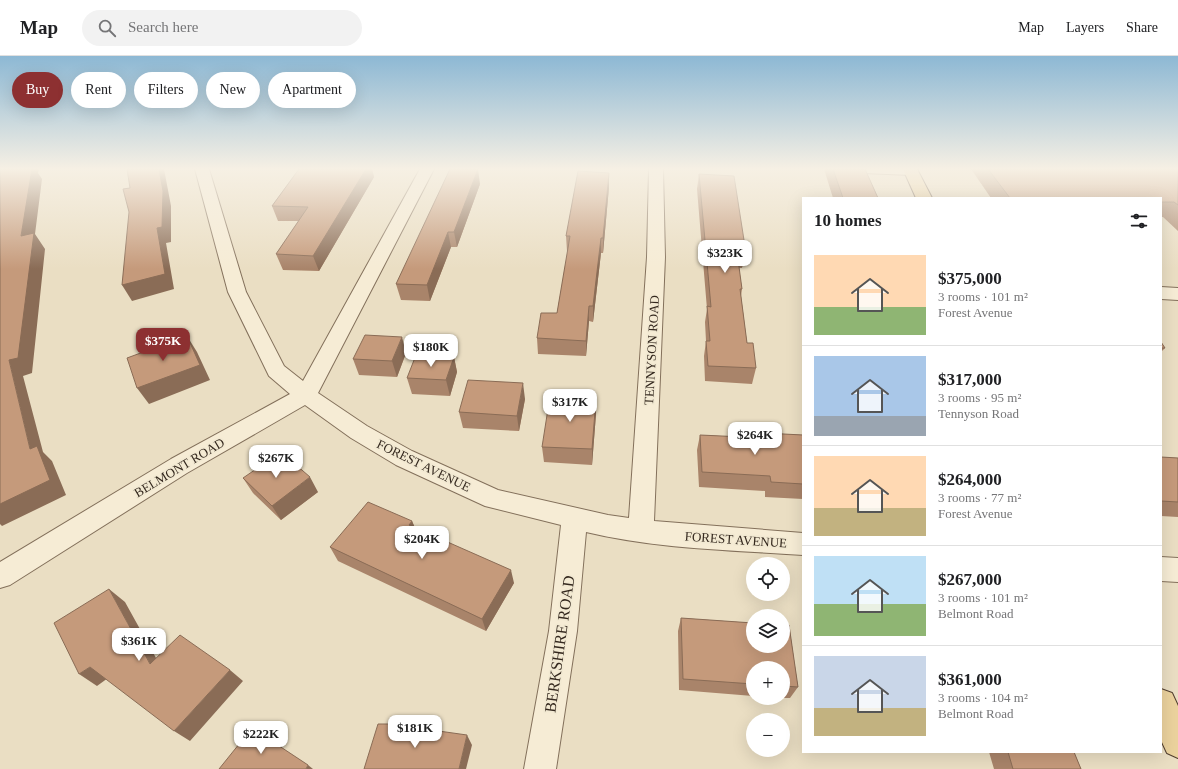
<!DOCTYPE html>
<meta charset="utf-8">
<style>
body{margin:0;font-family:"Times New Roman",serif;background:#f2f2f2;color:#202124;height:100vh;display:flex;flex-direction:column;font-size:15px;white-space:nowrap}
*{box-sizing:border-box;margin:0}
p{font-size:13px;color:#757577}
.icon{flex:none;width:22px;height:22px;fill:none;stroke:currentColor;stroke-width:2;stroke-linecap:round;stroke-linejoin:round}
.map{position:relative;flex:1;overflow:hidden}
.drawer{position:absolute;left:802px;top:141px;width:360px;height:556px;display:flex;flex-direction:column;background:#fff;border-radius:0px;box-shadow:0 4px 16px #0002}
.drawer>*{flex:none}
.guide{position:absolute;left:12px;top:16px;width:380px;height:36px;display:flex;gap:8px}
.tools{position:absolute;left:746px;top:501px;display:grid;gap:8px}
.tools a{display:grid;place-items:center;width:44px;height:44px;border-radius:50%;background:#fff;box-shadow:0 4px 16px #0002;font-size:20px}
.price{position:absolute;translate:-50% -34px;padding:0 9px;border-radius:8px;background:#fff;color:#222;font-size:13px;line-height:26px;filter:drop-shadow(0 1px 2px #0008)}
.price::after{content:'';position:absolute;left:50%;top:24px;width:12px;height:9px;margin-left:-6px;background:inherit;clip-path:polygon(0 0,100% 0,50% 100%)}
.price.active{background:#8d3031;color:#fff}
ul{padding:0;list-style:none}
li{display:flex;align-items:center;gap:12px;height:100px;padding:0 12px}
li+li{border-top:1px solid #e0e0e0}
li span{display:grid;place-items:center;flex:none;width:112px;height:80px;border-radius:0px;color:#555}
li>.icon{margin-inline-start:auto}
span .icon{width:48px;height:48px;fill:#fffc;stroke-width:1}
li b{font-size:17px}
h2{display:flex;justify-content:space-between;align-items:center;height:48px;padding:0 12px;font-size:17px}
.chip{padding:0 14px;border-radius:18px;background:#fff;box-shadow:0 4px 16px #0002;font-size:14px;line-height:36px}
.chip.active{background:#8d3031;color:#fff}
header{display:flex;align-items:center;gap:24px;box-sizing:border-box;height:56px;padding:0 20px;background:#fff;border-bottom:1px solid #e0e0e0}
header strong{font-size:19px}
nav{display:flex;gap:22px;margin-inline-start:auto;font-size:14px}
.search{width:280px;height:36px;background:#f2f2f2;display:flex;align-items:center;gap:10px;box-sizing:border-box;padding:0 14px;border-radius:22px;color:#757577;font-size:15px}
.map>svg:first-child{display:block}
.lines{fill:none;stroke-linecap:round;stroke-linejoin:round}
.minor-casing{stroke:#83705b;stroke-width:2}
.major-casing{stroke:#513e2f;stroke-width:2}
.minor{fill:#f6ecd5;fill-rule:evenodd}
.major{fill:#ebd29d;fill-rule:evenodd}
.wall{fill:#a9846a}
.shaded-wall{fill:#8a6c56}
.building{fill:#c59a7b;stroke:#8a6c56}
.labels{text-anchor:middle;stroke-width:3.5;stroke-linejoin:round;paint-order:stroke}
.street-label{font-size:13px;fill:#34281e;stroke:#f2e9d2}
.near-street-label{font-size:16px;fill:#34281e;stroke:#f2e9d2}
</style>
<header>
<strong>Map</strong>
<div class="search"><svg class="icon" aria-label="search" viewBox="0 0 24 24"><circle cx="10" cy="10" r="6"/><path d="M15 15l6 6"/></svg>Search here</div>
<nav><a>Map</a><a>Layers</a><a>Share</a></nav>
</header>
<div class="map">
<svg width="1178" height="713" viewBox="0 0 1178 713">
<rect width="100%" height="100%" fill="#eadec3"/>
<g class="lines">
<!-- minor casing -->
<g class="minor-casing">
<path id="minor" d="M195,113H209L246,236L284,310L303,325L420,113H434L318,337L367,370L412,395L498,434L608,459L629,462L647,201L649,113H663L665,201L654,465L803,477V499C731,494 656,493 586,476L577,575L556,713H524L549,575L561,469L485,450L396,409L351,382L305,349L187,417L10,529L0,532V506L171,403L290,338L269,320L228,236Z
M857,113H917L918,115L916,118L911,119L864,117L859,116Z
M1161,231L1178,232V244L1161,243Z
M1161,501L1178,502V526L1161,525Z"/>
</g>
<!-- major casing -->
<g class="major-casing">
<path id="major" d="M903,113H917L932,142H916Z
M1161,633L1172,637L1178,650V702L1167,697L1161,684Z"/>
</g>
<!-- minor -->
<use href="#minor" class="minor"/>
<!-- major -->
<use href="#major" class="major"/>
</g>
<!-- wall -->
<path class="wall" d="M299,113H372L374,121L319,215L283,214L276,198L299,165H278L272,150Z
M824,113H865L878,142H833Z
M971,113H1178V175L1163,161H1161V142H991Z
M609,117V131L603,197H601L593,266L589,265L586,300L538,298L537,282L557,257L568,195H567L566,180Z
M699,118L746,197L742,212H739L742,233L741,240L747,287L756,312L752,328L705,325L704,300L706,285L705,266L707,253L697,133Z
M480,128L457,191H451L430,245L401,244L396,228Z
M1161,286L1165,292L1161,296Z
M406,297L397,321L359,319L353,303Z
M454,301L457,316L450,340L412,338L407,322Z
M525,343L519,375L463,372L459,356Z
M596,343V358L592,409L544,406L542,391Z
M764,377L803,379V443L765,441V435L699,431L697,394L700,379L762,382Z
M1161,401L1178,402V461L1161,460Z
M243,422L318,436L281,464L253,437Z
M412,465L415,472L514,527L486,575L338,505L330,491Z
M681,562L753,567V590H783V569H789L798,631L790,642H783V612H753V640L679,634L678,575Z
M989,696H1074L1081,713H994Z"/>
<!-- shaded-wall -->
<path class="shaded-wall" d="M30,113H39L38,117L42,123L35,178L45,193L32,317L23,320L43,396L52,405L66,439L2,470L0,468V448L30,393L9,304L21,180Z
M159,113H164L171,150V186L166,187L174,233L132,245L122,229Z
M366,113H372L374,121L319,215L313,200Z
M478,113L480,128L457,191L454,176Z
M609,117V131L603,197V182Z
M448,176L451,191L430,245L427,229Z
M601,182V197L593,266V250Z
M589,250V265L586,300V285Z
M187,280L197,296L210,324L149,348L137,332Z
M402,281L406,297L397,321L392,305Z
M454,301L457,316L450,340L446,324Z
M523,327L525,343L519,375L517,360Z
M596,343V358L592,409V393Z
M310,421L318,436L281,464L272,450Z
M412,465L418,479L409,469Z
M511,514L514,527L486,575L482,563Z
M109,533L125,546L166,620L150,608Z
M90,611L108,622L97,630L79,618Z
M230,614L243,625L190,685L174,675Z
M467,679L472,689L466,713H459Z
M308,709L313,713H306Z"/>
<!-- building -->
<path class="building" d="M0,113H32L21,180L34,177L18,302L9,304L30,393L37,390L50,424L0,448Z
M127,113H159L163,135L162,171L157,172L165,218L122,229L129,156L123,133L130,132Z
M299,113H366L313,200L276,198L308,151L272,150Z
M450,113H478L454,176H448L427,229L396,228Z
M833,113H865L878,142H843Z
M988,113H1178V149L1174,146H1161V142H1010Z
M578,115L609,117L603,182H601L593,250H589L586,285L537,282L541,257H557L570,180H566Z
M699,118L734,120L746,197L737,196L742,233H740L747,287H753L756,312L708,310L706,285H710L707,250L711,251Z
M365,279L402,281L392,305L353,303Z
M187,280L200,309L137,332L127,302Z
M1161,286L1165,292H1161Z
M416,299L454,301L446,324L407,322Z
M468,324L523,327L517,360L459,356Z
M550,340L596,343L592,393L542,391Z
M764,377L803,379V428L771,426L770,420L702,416L700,379L765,382Z
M281,396L310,421L272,450L243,422Z
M1161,401L1178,402V446L1161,445Z
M368,446L412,465L409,469L511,514L482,563L330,491Z
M109,533L150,608L180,579L230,614L174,675L90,611L79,618L54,567Z
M681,562L753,567V590H783V569H789L798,631L783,630V612H753V628L683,623Z
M378,668H389L467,679L459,713H364Z
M252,672L308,709L306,713H219Z
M1008,696H1074L1081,713H1013Z"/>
<!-- sky -->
<linearGradient id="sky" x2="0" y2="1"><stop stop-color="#8db8d4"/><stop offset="0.53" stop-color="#f6f0e4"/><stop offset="1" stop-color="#f6f0e4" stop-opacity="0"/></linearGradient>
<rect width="1178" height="213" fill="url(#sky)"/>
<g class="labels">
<!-- street labels -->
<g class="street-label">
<text transform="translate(651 294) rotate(-87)" y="5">TENNYSON ROAD</text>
<text transform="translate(424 409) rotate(26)" y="5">FOREST AVENUE</text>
<text transform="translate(179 411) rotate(-31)" y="5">BELMONT ROAD</text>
<text transform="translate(736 483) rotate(4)" y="5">FOREST AVENUE</text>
</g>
<!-- near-street labels -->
<g class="near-street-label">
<text transform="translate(559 588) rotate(-82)" y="6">BERKSHIRE ROAD</text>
</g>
</g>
</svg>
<div class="tools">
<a><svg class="icon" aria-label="locate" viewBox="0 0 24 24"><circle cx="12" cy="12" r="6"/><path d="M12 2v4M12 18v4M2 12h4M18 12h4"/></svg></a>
<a><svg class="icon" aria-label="layers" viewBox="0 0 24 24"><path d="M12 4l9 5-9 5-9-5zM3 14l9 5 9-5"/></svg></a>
<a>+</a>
<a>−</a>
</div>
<b class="price" style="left:725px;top:218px">$323K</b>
<b class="price active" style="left:163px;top:306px">$375K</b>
<b class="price" style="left:431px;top:312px">$180K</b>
<b class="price" style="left:570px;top:367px">$317K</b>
<b class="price" style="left:755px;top:400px">$264K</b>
<b class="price" style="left:276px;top:423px">$267K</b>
<b class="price" style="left:422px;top:504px">$204K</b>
<b class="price" style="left:139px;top:606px">$361K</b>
<b class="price" style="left:415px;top:693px">$181K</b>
<b class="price" style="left:261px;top:699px">$222K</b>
<div class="guide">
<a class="chip active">Buy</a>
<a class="chip">Rent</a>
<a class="chip">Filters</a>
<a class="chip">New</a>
<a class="chip">Apartment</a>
</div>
<section class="drawer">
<h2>10 homes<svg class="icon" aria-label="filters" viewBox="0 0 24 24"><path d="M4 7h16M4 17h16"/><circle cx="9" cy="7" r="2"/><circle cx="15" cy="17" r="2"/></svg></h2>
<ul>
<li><span style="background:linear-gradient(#ffd9b3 65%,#8fb573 0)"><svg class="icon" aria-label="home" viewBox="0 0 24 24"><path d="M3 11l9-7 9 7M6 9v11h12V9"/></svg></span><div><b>$375,000</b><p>3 rooms · 101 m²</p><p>Forest Avenue</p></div></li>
<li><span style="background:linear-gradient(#a9c7e8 75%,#9aa5b1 0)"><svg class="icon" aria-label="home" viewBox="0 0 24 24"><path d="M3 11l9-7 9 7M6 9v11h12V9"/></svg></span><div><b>$317,000</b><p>3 rooms · 95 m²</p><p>Tennyson Road</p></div></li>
<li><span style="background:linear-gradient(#ffd9b3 65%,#c2b280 0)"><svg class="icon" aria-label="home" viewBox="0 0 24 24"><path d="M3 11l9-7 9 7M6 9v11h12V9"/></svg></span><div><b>$264,000</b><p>3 rooms · 77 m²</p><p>Forest Avenue</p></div></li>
<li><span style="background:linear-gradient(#bfe0f5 60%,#8fb573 0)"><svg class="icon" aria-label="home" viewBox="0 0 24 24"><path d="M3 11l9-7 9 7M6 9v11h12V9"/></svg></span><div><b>$267,000</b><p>3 rooms · 101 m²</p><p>Belmont Road</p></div></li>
<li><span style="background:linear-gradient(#c9d6e8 65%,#c2b280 0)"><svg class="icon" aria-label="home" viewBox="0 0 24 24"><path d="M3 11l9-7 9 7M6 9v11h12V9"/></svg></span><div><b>$361,000</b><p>3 rooms · 104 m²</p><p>Belmont Road</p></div></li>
</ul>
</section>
</div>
